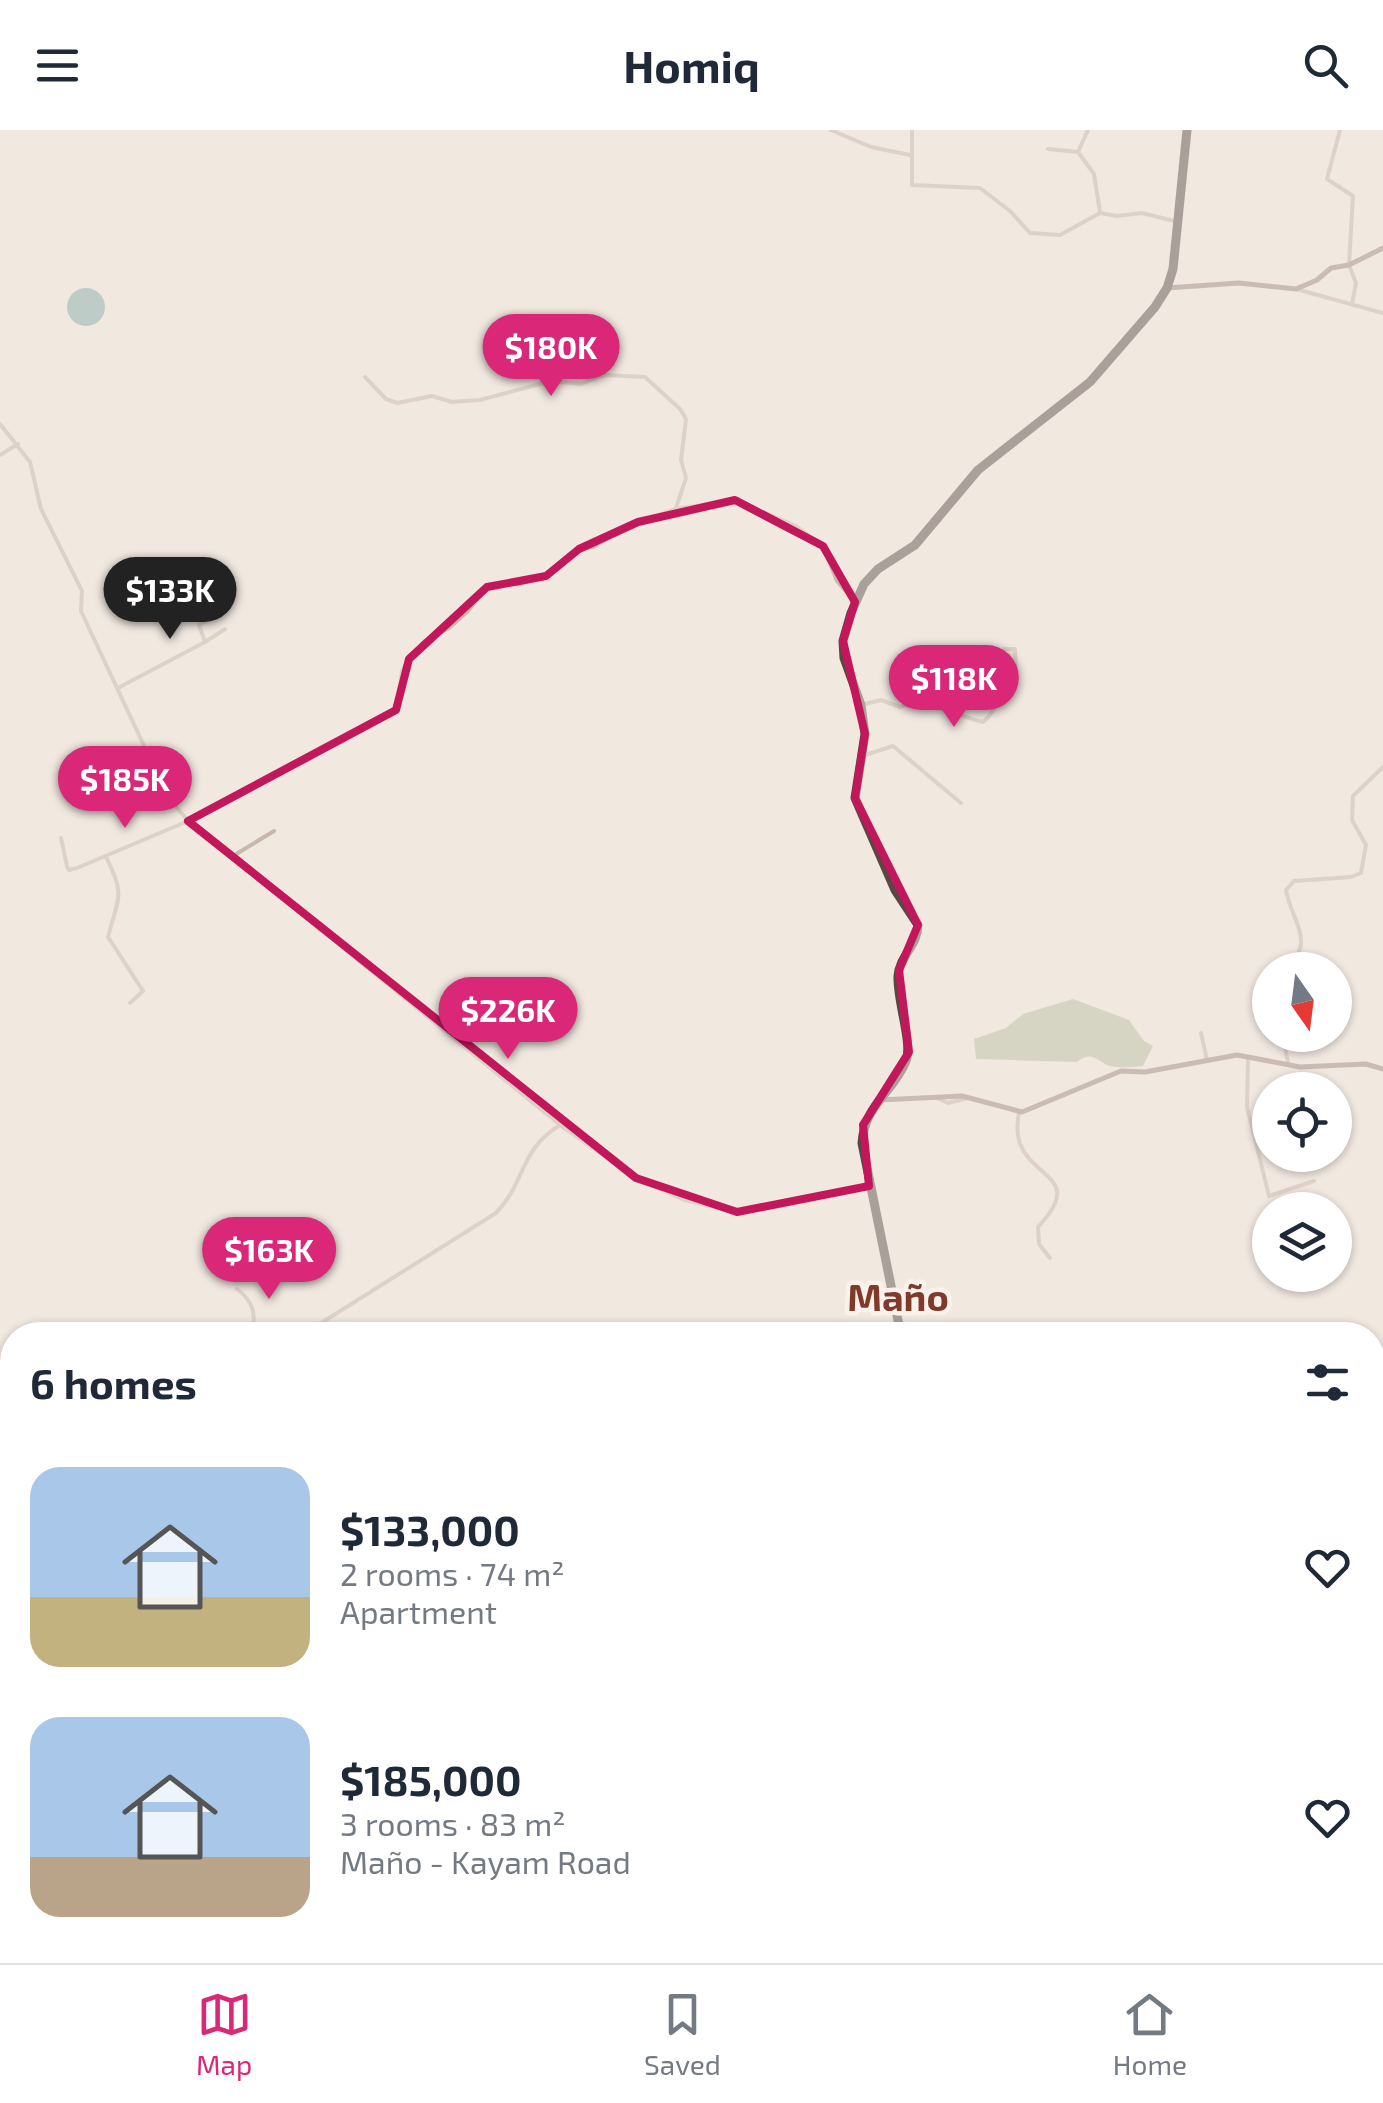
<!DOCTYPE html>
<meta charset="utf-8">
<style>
body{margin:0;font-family:"Exo 2",sans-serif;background:#f2f2f3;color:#1f2937;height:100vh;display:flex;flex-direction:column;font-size:38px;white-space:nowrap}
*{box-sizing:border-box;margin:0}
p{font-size:32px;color:#747a83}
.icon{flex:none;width:55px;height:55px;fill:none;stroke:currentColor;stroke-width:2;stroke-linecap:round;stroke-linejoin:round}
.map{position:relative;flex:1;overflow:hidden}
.details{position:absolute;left:0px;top:1192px;width:1385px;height:642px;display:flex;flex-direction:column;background:#fff;border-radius:40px 40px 0 0;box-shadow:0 2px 8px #0004}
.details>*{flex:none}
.needle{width:65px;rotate:166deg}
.buttons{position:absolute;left:1252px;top:822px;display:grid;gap:20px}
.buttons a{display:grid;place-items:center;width:100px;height:100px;border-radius:50%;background:#fff;box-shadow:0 2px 8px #0004;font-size:50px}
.price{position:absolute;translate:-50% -85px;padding:0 22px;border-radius:35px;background:#db2777;color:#fff;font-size:32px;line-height:65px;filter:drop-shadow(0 2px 5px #0008)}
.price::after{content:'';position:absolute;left:50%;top:60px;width:30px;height:22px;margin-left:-15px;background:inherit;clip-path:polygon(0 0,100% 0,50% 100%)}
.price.active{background:#222;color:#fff}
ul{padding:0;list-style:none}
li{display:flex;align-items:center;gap:30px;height:250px;padding:0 30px}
li span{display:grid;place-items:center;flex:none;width:280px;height:200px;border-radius:30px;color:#555}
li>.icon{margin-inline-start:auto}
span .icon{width:120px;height:120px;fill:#fffc;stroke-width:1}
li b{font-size:42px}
h2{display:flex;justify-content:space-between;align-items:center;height:120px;padding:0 30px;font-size:42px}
header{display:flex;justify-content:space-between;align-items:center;height:130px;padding:0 30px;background:#fff;font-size:45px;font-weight:700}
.menu{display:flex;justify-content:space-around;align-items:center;height:140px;border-top:2px solid #e0e1e3;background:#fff;font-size:28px;color:#747a83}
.menu a{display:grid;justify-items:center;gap:5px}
.menu .active{color:#db2777}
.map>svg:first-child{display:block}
.green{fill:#b6bfa1}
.water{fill:#81abab}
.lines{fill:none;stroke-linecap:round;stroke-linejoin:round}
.street{stroke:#c8b8ac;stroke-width:4}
.secondary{stroke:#9c877e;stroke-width:5}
.highway{stroke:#574843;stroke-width:9}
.marked{fill:none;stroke:#c2185b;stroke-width:8;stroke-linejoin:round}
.labels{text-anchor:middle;stroke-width:9;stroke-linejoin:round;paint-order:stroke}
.quarter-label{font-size:38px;font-weight:bold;fill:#7f3a2b;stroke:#f9f2ec}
</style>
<header><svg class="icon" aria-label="menu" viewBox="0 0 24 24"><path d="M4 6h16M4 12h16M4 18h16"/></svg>Homiq<svg class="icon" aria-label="search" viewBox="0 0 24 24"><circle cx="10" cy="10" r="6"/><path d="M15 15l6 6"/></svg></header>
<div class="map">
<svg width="1383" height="1833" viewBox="0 0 1383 1833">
<rect width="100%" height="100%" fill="#f1e8e0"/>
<!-- green -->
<path class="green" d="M1073,869L1129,890L1144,911L1153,916L1143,936C1133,937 1117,939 1107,935C1095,929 1091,921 1077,932L976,929L974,909L1006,898L1023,884Z"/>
<!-- water -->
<path class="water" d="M67 177a19 19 0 1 1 38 0a19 19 0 1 1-38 0Z
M1383,1689V1833H1327L1331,1823L1372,1822L1373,1699Z"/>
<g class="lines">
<!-- street -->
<path class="street" d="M831,0L871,17L910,25
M912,0V55L980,58L1010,81L1030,103L1060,105L1100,83L1117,86L1142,83L1174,91
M1088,0L1078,22L1094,44L1100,82
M1340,0L1327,49L1353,66L1349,135L1356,153L1352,174
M1048,19L1078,22
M1296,159L1383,183
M365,247L386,269L397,273L432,266L452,272L480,270L551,251L581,254L604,245L645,247L680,279L686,289L681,330L686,348L676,378
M0,294L30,332L41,379L82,461L81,481L168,667L188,691L560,995L636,1048L684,1070L737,1082L869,1056
M0,325L18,314
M205,512L225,499
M118,558L205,512L199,495L219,484
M861,575L881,570L900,577C926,566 958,587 983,592C1004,575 1003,544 1004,519H1015L1016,547
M862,626L893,616L961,673
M61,708L67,736L69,740L77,738L188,691L393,582L397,577L402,541L409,529L424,511L449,498L468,481L487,457L498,453L519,454L546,446L579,419L593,417L622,399L675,379L735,370L796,396L823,416L837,451L855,472
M233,726L274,701
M106,727C126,766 118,768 108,807L143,861L130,873
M1279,840C1321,818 1291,791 1286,760L1294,751L1351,747L1361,743L1366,715L1352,690L1353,666L1383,637
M1201,903L1207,930
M1283,905L1288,933
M1248,928L1247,977L1269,1066L1314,1051
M935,967L948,973L968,968
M1019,982C1017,993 1016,1003 1020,1014C1035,1050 1084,1048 1038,1097L1039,1114L1050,1128
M237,1159C254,1172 256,1184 252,1205
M302,1205L496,1083C526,1052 519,1020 560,995
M1372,1420L1383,1421
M1372,1436L1376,1385L1383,1355
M0,1447H12
M0,1522L12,1499
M0,1756L12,1758
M636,1822L644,1833
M652,1822L656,1833
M712,1833L723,1822
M938,1833L943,1822
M1307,1833L1309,1822"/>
<!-- secondary -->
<path class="secondary" d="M1167,158L1239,153L1296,159L1317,150L1331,138L1349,135L1383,118
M880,970L962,966L1022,982L1121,941L1145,942L1237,925L1300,937L1366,934L1383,939"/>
<!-- highway -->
<path class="highway" d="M901,1205L862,1013C865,973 892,965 906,931C913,913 897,872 898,846C899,827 918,815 918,795L895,760L855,668L865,604L861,575L844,528L843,511L851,483L864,454L878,439L915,415L978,340L1090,252L1155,177L1167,158L1173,139L1187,0
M1073,1822L1074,1833"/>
</g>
<!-- marked area -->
<path d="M0 0H1383V1833H0ZM735,370L823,416L855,472L843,511L865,604L855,668L918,795L899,840L909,922L863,995L869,1056L737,1082L636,1048L188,691L396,580L409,529L487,457L546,446L579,419L638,392Z" fill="#f1e8e0" fill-opacity=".55" fill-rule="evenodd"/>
<path class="marked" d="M735,370L823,416L855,472L843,511L865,604L855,668L918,795L899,840L909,922L863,995L869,1056L737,1082L636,1048L188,691L396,580L409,529L487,457L546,446L579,419L638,392Z"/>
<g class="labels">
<!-- quarter labels -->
<g class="quarter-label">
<text x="898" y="1181">Maño</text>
</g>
</g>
</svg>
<div class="buttons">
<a><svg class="needle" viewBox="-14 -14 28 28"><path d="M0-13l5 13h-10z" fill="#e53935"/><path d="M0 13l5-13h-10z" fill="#747a83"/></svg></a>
<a><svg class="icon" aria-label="locate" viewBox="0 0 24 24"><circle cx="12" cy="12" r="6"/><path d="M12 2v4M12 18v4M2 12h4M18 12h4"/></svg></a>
<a><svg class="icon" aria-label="layers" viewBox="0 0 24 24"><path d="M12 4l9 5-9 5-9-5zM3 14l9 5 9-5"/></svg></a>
</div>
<b class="price" style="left:551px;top:269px">$180K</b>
<b class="price active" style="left:170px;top:512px">$133K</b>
<b class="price" style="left:954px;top:600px">$118K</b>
<b class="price" style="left:125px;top:701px">$185K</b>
<b class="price" style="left:508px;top:932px">$226K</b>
<b class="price" style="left:269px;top:1172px">$163K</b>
<section class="details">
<h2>6 homes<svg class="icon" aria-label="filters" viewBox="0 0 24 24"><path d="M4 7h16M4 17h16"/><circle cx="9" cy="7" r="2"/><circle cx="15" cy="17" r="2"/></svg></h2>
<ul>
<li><span style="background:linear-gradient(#a9c7e8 65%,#c2b280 0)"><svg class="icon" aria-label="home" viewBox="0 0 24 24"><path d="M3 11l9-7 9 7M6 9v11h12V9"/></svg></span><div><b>$133,000</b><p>2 rooms · 74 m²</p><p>Apartment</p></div><svg class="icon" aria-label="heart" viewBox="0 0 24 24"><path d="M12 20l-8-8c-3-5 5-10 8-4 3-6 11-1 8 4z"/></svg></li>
<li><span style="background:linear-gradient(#a9c7e8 70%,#b9a48a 0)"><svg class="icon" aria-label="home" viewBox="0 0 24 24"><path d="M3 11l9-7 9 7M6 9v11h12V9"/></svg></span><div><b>$185,000</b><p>3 rooms · 83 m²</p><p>Maño - Kayam Road</p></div><svg class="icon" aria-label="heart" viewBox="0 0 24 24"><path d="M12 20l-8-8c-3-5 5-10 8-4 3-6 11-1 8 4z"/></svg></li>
</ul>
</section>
</div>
<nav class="menu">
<a class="active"><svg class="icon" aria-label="map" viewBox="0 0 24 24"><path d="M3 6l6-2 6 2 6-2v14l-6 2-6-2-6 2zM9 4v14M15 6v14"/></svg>Map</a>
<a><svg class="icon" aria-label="saved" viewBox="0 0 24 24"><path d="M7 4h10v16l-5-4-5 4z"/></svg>Saved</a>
<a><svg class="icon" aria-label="home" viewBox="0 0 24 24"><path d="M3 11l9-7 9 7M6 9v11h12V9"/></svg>Home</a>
</nav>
